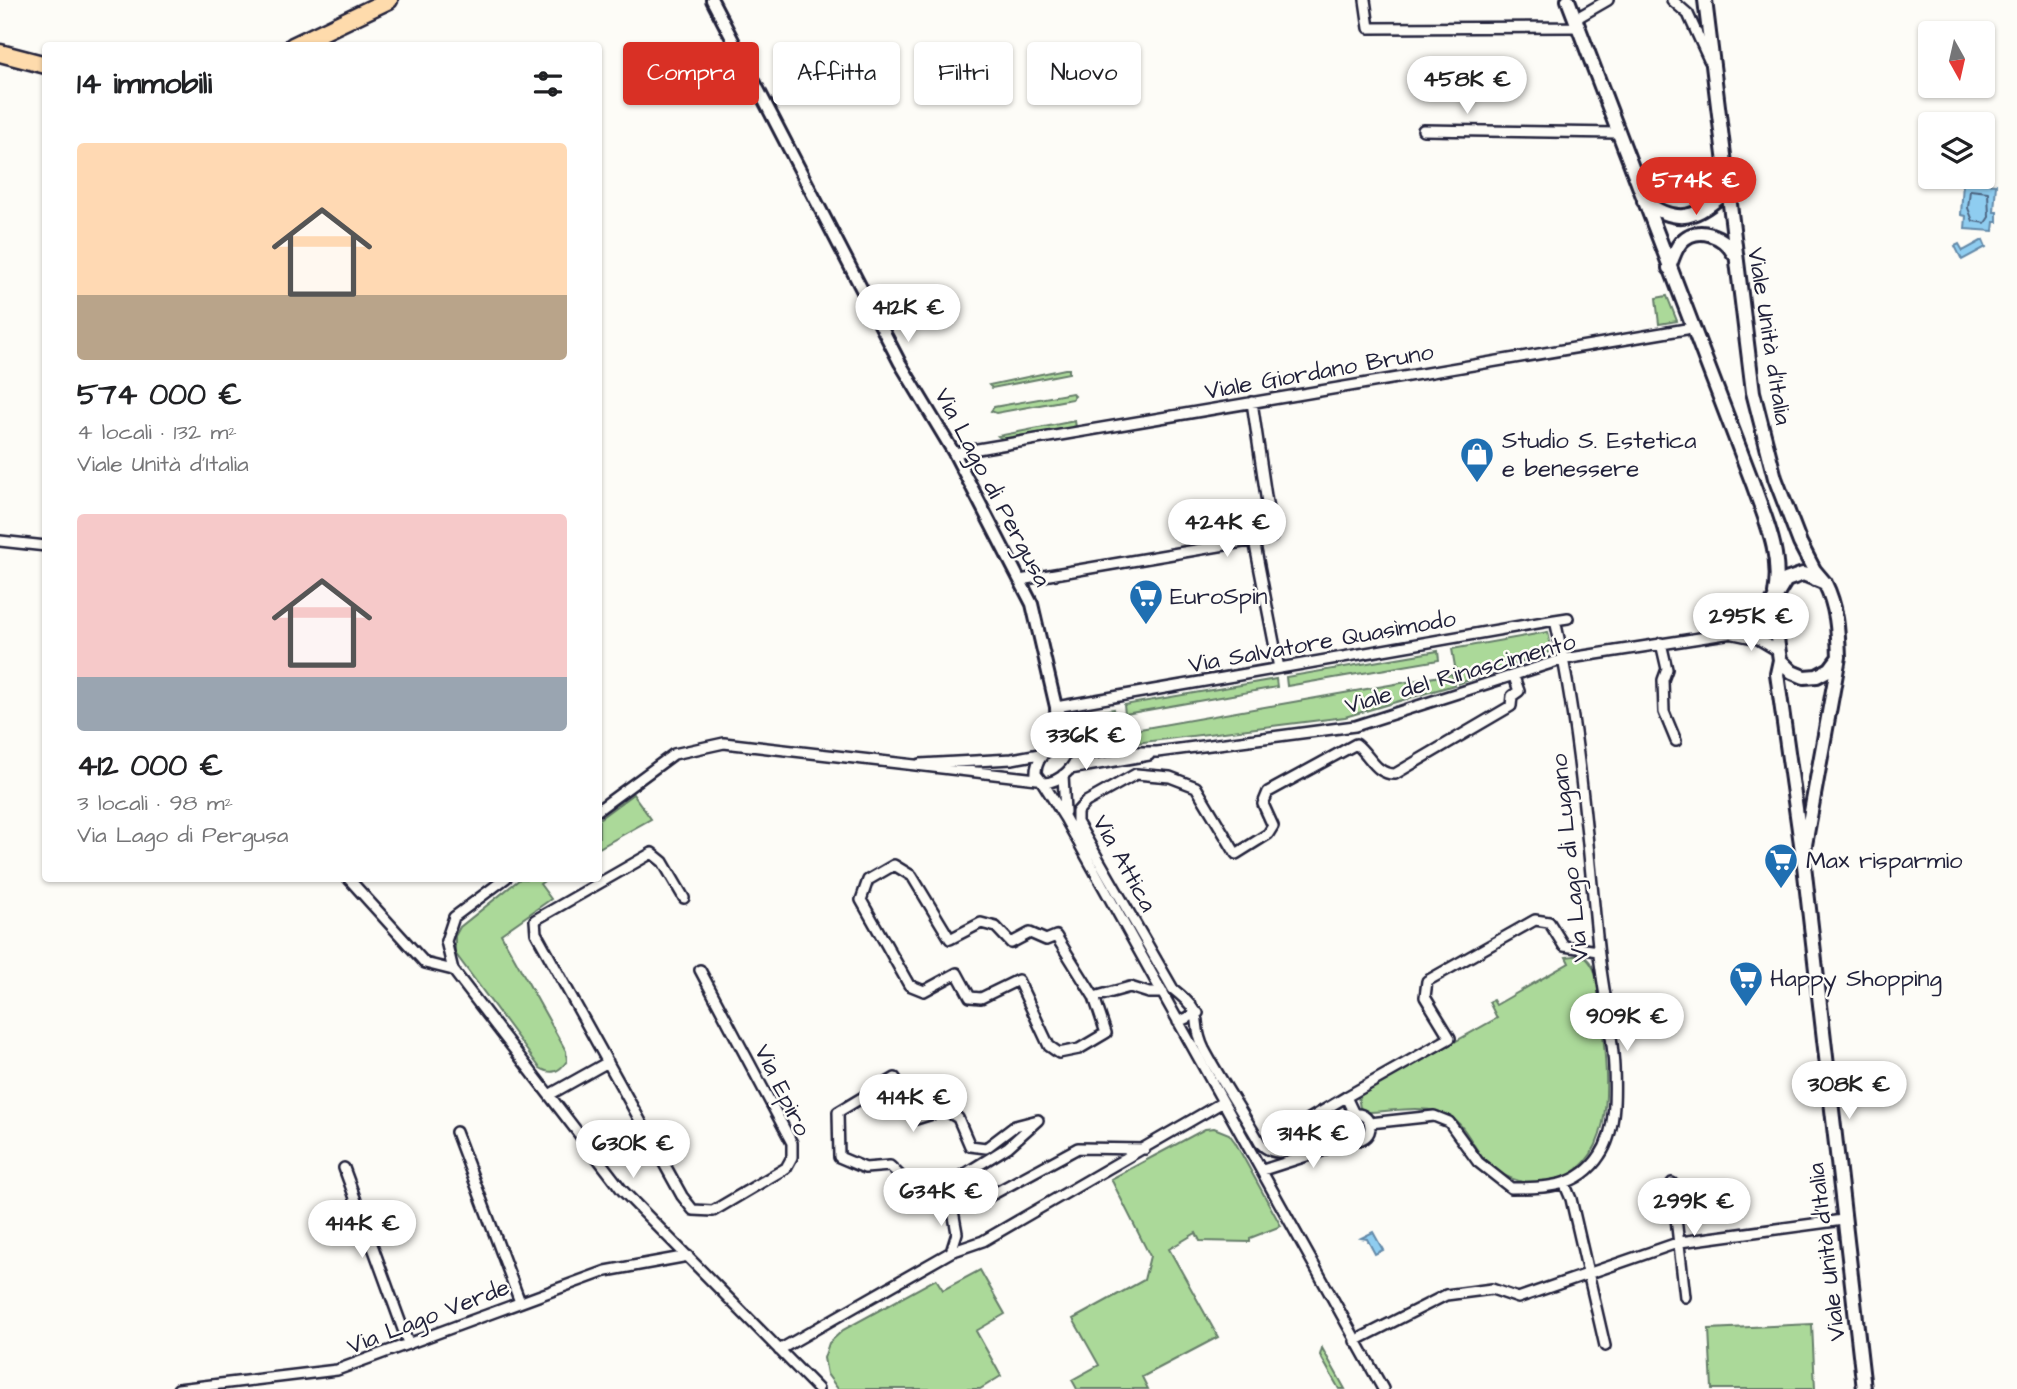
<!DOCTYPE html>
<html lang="it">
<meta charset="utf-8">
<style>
body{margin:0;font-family:"Architects Daughter",sans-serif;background:#f6f6f6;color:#202124;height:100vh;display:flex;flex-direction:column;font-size:26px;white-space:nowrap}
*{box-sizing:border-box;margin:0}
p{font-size:23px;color:#757577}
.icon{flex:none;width:38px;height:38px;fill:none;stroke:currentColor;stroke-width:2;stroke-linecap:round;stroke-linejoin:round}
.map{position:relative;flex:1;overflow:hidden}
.panel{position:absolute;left:42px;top:42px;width:560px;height:840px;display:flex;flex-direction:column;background:#fff;border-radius:7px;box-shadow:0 2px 5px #0004}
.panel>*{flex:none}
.banner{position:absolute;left:623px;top:42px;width:665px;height:63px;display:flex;gap:14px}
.needle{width:46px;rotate:172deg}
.controls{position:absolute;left:1918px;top:21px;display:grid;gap:14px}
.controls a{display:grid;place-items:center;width:77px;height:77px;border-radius:7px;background:#fff;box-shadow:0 2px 5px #0004;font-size:35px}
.price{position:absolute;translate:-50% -60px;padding:0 16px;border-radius:24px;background:#fff;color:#222;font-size:23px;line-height:46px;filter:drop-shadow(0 2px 4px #0008)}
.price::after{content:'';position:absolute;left:50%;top:42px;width:21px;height:16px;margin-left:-10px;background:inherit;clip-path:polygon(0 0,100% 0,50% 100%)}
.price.on{background:#d93025;color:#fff}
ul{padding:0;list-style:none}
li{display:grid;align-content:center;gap:14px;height:371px;padding:0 35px}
li span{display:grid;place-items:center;height:217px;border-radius:7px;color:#555}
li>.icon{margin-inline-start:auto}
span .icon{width:126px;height:126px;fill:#fffc;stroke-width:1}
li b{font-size:30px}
h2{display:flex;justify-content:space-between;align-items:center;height:84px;padding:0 35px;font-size:30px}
.tag{padding:0 24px;border-radius:7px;background:#fff;box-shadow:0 2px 5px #0004;font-size:24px;line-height:63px}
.tag.on{background:#d93025;color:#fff}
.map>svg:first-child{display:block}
.green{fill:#abd999;stroke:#667e6a;stroke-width:2}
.water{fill:#8fcdf0;stroke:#6389a8;stroke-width:2}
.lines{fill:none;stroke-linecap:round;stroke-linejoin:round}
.shore{stroke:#4e6683;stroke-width:2}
.minor-casing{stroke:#22223b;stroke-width:14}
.tertiary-casing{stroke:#22223b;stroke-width:16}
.secondary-casing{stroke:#22223b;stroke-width:18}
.trunk-casing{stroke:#22223b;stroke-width:21}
.minor{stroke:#fdfcf7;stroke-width:9}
.tertiary{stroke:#fdfcf7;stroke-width:10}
.secondary{stroke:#fdfcf7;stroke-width:12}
.trunk{stroke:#fedbac;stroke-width:16}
.labels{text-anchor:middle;stroke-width:5;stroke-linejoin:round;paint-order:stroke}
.street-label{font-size:24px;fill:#22223b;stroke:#fdfcf7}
.poi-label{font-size:24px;fill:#22223b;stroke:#fdfcf7;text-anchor:start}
</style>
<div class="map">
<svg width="2017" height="1389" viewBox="0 0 2017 1389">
<rect width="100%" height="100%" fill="#fdfcf7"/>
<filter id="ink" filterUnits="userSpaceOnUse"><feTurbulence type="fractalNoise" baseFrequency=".0143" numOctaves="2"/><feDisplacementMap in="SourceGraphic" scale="14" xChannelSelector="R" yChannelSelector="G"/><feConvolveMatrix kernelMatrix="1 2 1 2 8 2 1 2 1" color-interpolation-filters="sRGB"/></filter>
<g filter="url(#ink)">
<!-- green -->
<path class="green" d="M1667,296L1677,321L1659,324L1656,298Z
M1065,369H1069V373L992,388L989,385Z
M1072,393L1075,396L1072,399L996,413L991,411L994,407Z
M1075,421L1076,427L1002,439L998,436Z
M1548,632L1552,651L1458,684L1452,649Z
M1438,651L1439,660L1287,686L1286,677Z
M1452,674L1454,685L1345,717L1136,743L1134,730Z
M1276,679L1277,687L1125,714L1124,705Z
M1114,709L1118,732L1132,730L1134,743C1109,746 1079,743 1068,717Z
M633,794L651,819L599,848V819Z
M520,879H547L540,884L551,899L501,934L566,1051L567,1061C559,1072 552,1075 540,1068L455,953V936L460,927Z
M1581,955C1603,965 1601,1011 1603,1033C1608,1087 1616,1168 1549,1182C1530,1186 1509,1180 1494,1169C1472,1154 1469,1120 1440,1112C1415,1105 1390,1112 1365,1112L1360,1108L1358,1096L1497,1018L1489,1002L1493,1000L1496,1005L1569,963L1566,957Z
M1214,1128L1229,1134L1235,1142L1281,1226L1250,1238V1242L1200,1241L1196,1233L1169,1249L1218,1337L1142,1377L1148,1389H1077L1072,1380L1099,1365L1073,1319L1144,1280L1150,1256L1111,1179L1205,1129Z
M980,1270L1005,1314L976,1331L1001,1376L980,1389H838L827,1374L824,1358L829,1343L843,1330L936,1279L943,1290Z
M1812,1324L1815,1389H1712L1709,1329Z
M1322,1348L1345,1389H1339L1320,1355Z"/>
<!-- water -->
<path class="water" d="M1963,182L1996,184L1994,212H1997V222H1994L1993,231L1965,229L1966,216L1961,215Z
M1983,240L1986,247L1962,260L1955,246L1959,244L1963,251Z
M1373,1232L1383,1250L1375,1254L1367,1239L1361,1238Z"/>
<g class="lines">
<!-- shore -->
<path class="shore" d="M1970,190L1988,192L1989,217L1985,223L1973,221L1968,208Z"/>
<!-- minor casing -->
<g class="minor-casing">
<path id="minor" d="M1365,0L1369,28L1578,27
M1672,0L1688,14L1709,60
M1575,19L1608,0
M1423,130L1618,133
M954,453L1692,328
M1254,540L1279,668
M0,541L46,546
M1020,580L1272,537L1252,402
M1555,620L1568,618
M1734,634L1758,639L1778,651
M1661,643L1667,669L1663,680L1664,712L1676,741
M1056,707L1555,620C1579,726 1587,837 1598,946C1602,986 1612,1027 1614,1067C1615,1094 1616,1132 1600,1155C1579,1188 1545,1188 1511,1188L1478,1162L1449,1122L1434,1116L1370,1123
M1072,739L1079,749C1077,766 1060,783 1043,783L1036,774C1035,756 1055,741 1072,739Z
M1077,743L1111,752H1157L1355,726L1564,659L1732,633L1749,627L1772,603
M920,764L1012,759L1045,753
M1070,769L1149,755
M1063,775L1065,812
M1043,783L1065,818L1383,1389
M598,810L674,754L724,743L1037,779
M348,878L425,963L453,970
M506,878L454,917L446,941L453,970L622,1190L818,1389
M684,898L663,862L652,853L535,920L536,933L682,1196L693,1210L713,1211L786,1168L792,1157V1143L700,970
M1094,997L1106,1033L1079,1049L1059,1053L1049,1046L1018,980L981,998L970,997L957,973L924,991L909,985L861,900L868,880L894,865L912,876L950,939L981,923L996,927L1011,943L1030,933L1046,940L1056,936L1094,997L1130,987L1149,993H1163
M1178,1022L1198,1013
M549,1095L608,1062
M1346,1097L1309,1119L1306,1139C1290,1151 1275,1159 1260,1143C1242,1111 1221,1081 1204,1049C1189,1019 1210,1018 1173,989L1077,822V812L1086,802L1136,774L1170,777L1196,787L1236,854L1268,834L1273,826L1263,804L1268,792L1356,744C1370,755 1376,775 1395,774L1511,706L1512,696L1519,691L1514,677
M1344 1127a13 13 0 1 1 26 0a13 13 0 1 1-26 0Z
M1354,1114L1346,1097L1450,1038L1425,997L1427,981L1535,920L1549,922L1564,946L1598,951
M456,1132L520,1302
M344,1168L408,1343
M1263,1170L1322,1151L1348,1136
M1672,1183L1685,1297
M1565,1185L1571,1199L1605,1346
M952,1205L971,1206L1078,1148L1145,1149
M951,1252L957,1233L952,1205L958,1178L1008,1147L1038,1120L1015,1126L986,1148L970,1146L958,1118L945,1110L916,1119L895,1078L838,1112L839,1157L865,1168L890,1166L920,1195L955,1193
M1355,1341L1446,1295L1492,1289L1518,1298L1680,1242L1843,1220
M779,1350L951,1252L983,1241L1223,1102
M178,1389L337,1370L606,1271L688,1256"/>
</g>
<!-- tertiary casing -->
<g class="tertiary-casing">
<path id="tertiary" d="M712,0L900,363L954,453L1032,604L1056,707L1057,743
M1059,712L1072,739"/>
</g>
<!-- secondary casing -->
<g class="secondary-casing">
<path id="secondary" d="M1568,0L1753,484C1766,521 1782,554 1775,594
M1705,0L1753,392L1775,478L1800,543L1814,570L1825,583
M1644,201C1679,227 1697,217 1727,191
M1669,268C1672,259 1675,249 1681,242C1698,224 1724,236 1734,254
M1780,660L1777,674L1804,865L1864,1389
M1805,845L1839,657C1838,630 1837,607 1825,583L1803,574L1786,580L1772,603L1780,660L1792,672L1804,677L1817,676L1830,669L1839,657"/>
</g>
<!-- trunk casing -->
<g class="trunk-casing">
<path id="trunk" d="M293,46L389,0
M0,53L46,65"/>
</g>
<!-- minor -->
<use href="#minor" class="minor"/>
<!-- tertiary -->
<use href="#tertiary" class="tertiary"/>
<!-- secondary -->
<use href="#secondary" class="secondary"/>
<!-- trunk -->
<use href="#trunk" class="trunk"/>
</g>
</g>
<!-- icons -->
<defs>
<g id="shop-pin" transform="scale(1.75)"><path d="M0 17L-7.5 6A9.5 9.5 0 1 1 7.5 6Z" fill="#1f6fb2" stroke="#fdfcf7"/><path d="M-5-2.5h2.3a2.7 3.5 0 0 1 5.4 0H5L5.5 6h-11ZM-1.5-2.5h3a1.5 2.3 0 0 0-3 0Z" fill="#fff"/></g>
<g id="supermarket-pin" transform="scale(1.75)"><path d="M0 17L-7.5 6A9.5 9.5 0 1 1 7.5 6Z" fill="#1f6fb2" stroke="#fdfcf7"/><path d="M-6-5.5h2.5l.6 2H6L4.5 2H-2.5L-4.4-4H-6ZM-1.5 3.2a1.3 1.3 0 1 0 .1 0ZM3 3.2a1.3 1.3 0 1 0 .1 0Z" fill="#fff"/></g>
</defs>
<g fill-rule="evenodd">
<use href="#shop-pin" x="1477" y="454"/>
<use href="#supermarket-pin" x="1146" y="596"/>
<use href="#supermarket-pin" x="1781" y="860"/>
<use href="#supermarket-pin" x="1746" y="978"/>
</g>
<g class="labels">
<!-- street labels -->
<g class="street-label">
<text transform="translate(1770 336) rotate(81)" y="8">Viale Unità d'Italia</text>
<text transform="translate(1319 371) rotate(-10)" y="8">Viale Giordano Bruno</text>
<text transform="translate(993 487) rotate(62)" y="8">Via Lago di Pergusa</text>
<text transform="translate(1322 641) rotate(-10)" y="8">Via Salvatore Quasìmodo</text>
<text transform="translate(1460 673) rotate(-16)" y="8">Viale del Rinascimento</text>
<text transform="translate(1569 858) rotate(-96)" y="8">Via Lago di Lugano</text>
<text transform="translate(1125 863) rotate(61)" y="8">Via Attica</text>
<text transform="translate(783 1090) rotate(64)" y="8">Via Epiro</text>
<text transform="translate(1826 1252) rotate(-97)" y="8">Viale Unità d'Italia</text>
<text transform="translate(428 1316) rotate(-21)" y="8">Via Lago Verde</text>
</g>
<!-- poi labels -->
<g class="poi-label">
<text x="1502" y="448">Studio S. Estetica<tspan x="1502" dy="28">e benessere</tspan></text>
<text x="1170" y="604">EuroSpin</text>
<text x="1806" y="868">Max risparmio</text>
<text x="1770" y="986">Happy Shopping</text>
</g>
</g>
</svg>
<div class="controls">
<a><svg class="needle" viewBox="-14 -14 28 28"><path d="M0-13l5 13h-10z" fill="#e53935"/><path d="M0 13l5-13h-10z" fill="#757577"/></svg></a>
<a><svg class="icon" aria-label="layers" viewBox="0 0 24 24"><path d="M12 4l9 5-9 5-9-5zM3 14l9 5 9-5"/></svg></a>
</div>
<b class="price" style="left:1467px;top:116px">458K €</b>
<b class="price on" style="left:1696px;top:217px">574K €</b>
<b class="price" style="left:908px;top:344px">412K €</b>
<b class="price" style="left:1227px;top:559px">424K €</b>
<b class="price" style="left:1751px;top:653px">295K €</b>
<b class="price" style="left:1086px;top:772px">336K €</b>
<b class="price" style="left:1627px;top:1053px">909K €</b>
<b class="price" style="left:1849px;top:1121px">308K €</b>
<b class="price" style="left:913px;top:1134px">414K €</b>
<b class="price" style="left:1313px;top:1170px">314K €</b>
<b class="price" style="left:633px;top:1180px">630K €</b>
<b class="price" style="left:941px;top:1228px">634K €</b>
<b class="price" style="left:1694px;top:1238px">299K €</b>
<b class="price" style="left:362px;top:1260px">414K €</b>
<div class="banner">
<a class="tag on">Compra</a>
<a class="tag">Affitta</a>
<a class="tag">Filtri</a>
<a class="tag">Nuovo</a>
</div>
<section class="panel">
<h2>14 immobili<svg class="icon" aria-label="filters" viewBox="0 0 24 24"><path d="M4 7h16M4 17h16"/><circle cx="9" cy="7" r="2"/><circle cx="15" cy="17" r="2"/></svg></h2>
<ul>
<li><span style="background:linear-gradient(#ffd9b3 70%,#b9a48a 0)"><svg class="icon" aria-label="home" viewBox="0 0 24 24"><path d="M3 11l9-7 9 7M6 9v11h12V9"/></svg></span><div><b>574 000 €</b><p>4 locali · 132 m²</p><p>Viale Unità d'Italia</p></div></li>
<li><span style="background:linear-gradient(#f6c9c9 75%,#9aa5b1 0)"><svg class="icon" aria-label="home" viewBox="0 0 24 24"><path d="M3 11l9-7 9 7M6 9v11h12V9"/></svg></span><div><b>412 000 €</b><p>3 locali · 98 m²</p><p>Via Lago di Pergusa</p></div></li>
</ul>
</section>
</div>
